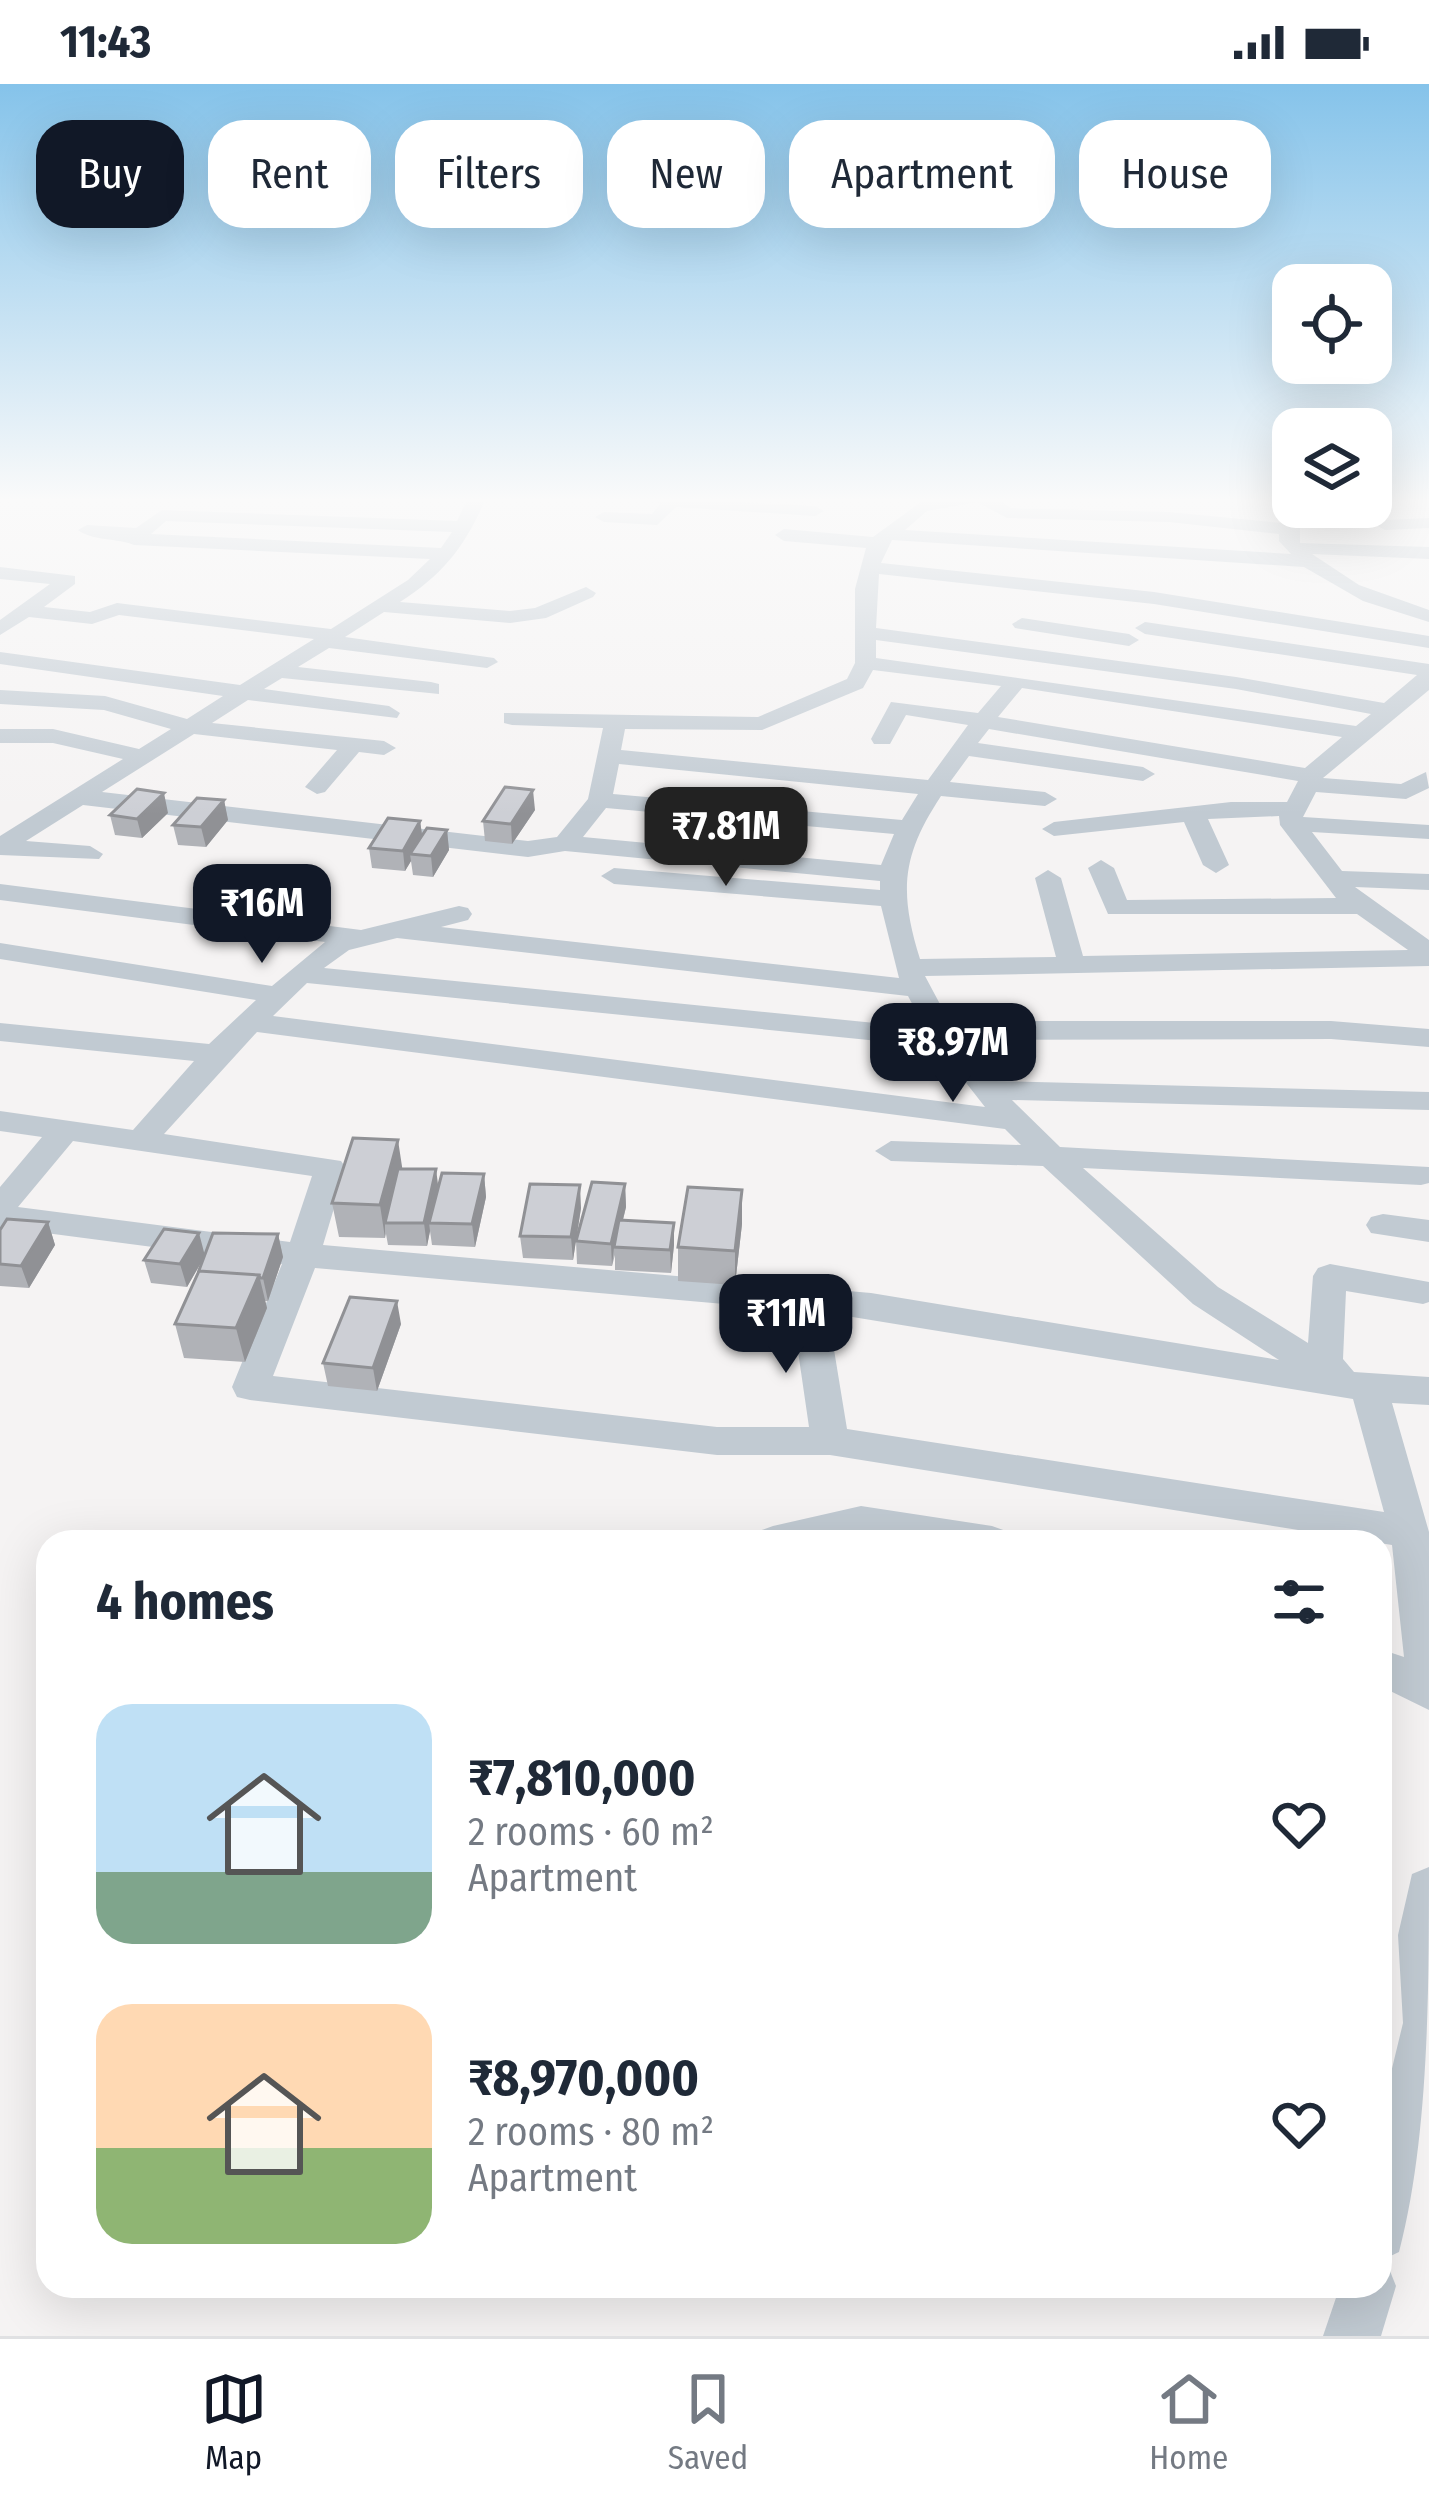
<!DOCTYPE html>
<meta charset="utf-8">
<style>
body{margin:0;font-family:"Fira Sans Condensed",sans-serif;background:#f2f2f3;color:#1f2937;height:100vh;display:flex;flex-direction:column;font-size:45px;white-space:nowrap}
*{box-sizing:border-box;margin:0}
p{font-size:39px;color:#747a83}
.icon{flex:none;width:66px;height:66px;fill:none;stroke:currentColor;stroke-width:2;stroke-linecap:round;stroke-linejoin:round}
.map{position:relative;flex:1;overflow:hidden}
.side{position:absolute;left:36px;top:1446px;width:1356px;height:768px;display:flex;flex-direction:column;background:#fff;border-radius:36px;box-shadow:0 12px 48px #0002}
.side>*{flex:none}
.banner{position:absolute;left:36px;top:36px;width:1359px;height:108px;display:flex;gap:24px}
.controls{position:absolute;left:1272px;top:180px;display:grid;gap:24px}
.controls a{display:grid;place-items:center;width:120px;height:120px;border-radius:24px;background:#fff;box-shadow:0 12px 48px #0002;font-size:60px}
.price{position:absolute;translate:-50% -102px;padding:0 27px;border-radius:24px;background:#111827;color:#fff;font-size:39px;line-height:78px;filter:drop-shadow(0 3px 6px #0008)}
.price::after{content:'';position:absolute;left:50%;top:72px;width:36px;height:27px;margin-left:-18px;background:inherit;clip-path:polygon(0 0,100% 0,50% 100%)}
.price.on{background:#222;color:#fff}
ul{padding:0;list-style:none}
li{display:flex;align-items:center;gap:36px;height:300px;padding:0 60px}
li span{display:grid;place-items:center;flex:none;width:336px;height:240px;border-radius:36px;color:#555}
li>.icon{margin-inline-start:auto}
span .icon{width:144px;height:144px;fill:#fffc;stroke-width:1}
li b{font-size:51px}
h2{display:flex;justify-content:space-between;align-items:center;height:144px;padding:0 60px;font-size:51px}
.tag{padding:0 42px;border-radius:36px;background:#fff;box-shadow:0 12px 48px #0002;font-size:42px;line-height:108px}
.tag.on{background:#111827;color:#fff}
.status{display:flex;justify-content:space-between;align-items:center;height:84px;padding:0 60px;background:#fff;direction:ltr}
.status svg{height:33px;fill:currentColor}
.dock{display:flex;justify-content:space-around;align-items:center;height:168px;border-top:3px solid #e0e1e3;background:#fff;font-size:33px;color:#747a83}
.dock a{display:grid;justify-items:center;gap:6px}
.dock .on{color:#111827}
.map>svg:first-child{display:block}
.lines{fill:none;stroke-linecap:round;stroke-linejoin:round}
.minor{fill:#c1cad2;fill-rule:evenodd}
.wall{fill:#b0b2b7}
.shaded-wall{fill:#909195}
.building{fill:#cdcfd5;stroke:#909195;stroke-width:3}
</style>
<div class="status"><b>11:43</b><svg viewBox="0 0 49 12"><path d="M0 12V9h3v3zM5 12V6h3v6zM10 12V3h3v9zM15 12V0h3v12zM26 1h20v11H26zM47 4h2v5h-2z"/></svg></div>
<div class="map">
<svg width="1429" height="2252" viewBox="0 0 1429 2252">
<rect width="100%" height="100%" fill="#f5f3f3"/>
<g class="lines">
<!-- minor -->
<path class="minor" d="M468,414H486C465,462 445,489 400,518L510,527L535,524L586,503L596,509L593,513L546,534L510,539L384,528L345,553L494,574L498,578L487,584L329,564L298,583L431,598L439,600V610L282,594L264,605L389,622L400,629L397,634L248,616L212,639L384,657L396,664L384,671L359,668L325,708L317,710L305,703L337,666L194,650L102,708L528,757L557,753L588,715L603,644L512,641L504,639V629L758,633L847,595L855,579V505L866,464L784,457L775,451L784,445L873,453L921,418L996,414L1011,424L1169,428L1281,439L1278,414H1293V423H1300V459L1429,463V475L1312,470L1359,501L1429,526V538L1363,517L1304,483L892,456L881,479L1154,508L1429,552V564L1154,520L879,490L876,544L1236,593L1384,619L1417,591L1145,550L1135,544L1145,538L1429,580V606L1323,694L1401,700L1426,688L1429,704L1406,715L1316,708L1303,733L1429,741V755L1312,748L1342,787L1429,790V806L1355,803L1429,856V882L925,892L949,937H1331L1429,945V963L1331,955L963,956L995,997L1429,1008V1026L1012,1016L1060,1063L1429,1083V1099L1421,1101L1083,1084L1218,1203L1308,1259L1313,1192L1318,1184L1330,1180L1429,1198V1218L1423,1220L1346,1207L1343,1275L1354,1288L1429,1293V1321L1392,1319L1429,1448V1626L1380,1602V1565L1404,1573L1392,1461L830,1371H717L250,1316L237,1313L232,1303L282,1180L0,1143V1103L42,1053L0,1047V1027L133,1046L194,977L0,957V939L209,960L256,916L0,875V859L272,902L325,858L0,816V800L361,846L459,822L468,824L472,830L468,836L441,843L899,894L881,822L614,800L601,792L614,784L880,806V797L565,767L528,773L83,721L26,757L90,762L103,770L99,775L0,771V752L123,675L53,659H0V645H53L139,665L171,645L104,626L0,620V606L105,612L187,635L223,612L0,580V568L240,601L314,555L119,531L92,540L29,533L0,551V536L50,500L0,495V483L75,492V500L44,523L90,528L117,519L331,545L408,496L430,475L134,461C118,454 92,457 78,446L87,441L136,444L162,426L457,437ZM977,418L1007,434L1169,438L1279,450V457L1291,470L905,446L927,427ZM166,437L452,448L441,464L151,450ZM876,556L1236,605L1371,630L1356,642L876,574ZM873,586L1001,602L978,629L891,618L871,655L874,660H890L906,631L968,641L928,696L621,666L625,645L762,646L863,604ZM1022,604L1342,653L1305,684L998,633ZM989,645L1298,697L1287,718H1231L1054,738L1042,745L1054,752L1184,738L1203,781L1216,789L1229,781L1208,735L1279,732L1280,741L1336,814L1127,816L1114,784L1101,776L1088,784L1108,830H1357L1408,866L1083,872L1061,794L1048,786L1035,794L1056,873L920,875C898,805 903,770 941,712L1045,722L1057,715L1045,708L950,698L969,672L1143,697L1155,690L1143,683L978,659ZM619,680L918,710L902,736L613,710ZM606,724L894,750L881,781L583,753ZM397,854L908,912L925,944L324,884L349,866ZM307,899L938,963L985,1023L273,932ZM257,948L1005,1045L1021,1061L891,1057L875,1067L891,1077L1043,1082L1193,1220L1279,1276L871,1209L323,1161L346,1084L341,1077L164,1050ZM73,1057L312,1092L290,1158L18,1123ZM315,1184L792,1226L809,1343H717L273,1292ZM828,1229L1353,1315L1384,1428L847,1345Z
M650,414L815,422L824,427L815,432L676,423L657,441L604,438L595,433L604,428L652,430L660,420Z
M1429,434V444L1385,446L1376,441L1385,436Z
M1022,534L1129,550L1139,556L1129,562L1015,544L1012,540Z
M1383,1130L1429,1136V1158L1371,1149L1366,1141L1371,1133Z
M861,1422L992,1442L1006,1447L1012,1458L861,1454L753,1458L759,1447L773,1442Z
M1429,1783C1429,1906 1429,2054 1399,2168L1380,2177V2034L1403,1939L1398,1851L1412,1790Z
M1380,2179L1388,2182L1396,2202L1381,2252H1323L1340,2202H1380Z"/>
</g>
<!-- wall -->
<path class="wall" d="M224,716L228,736L206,763L178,761L173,741Z
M535,726L512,760L485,757L483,737Z
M168,729L142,754L115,751L110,731Z
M420,737L422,751L447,746L449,766L433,793L413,791L411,777L405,787L372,784L369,764Z
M484,1090L486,1113L475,1163L432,1161L430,1147L427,1162L388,1161L386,1150L385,1154L339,1153L332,1119L439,1103Z
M625,1100L626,1123L623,1136L674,1139V1161L671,1189L615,1186V1171L612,1182L577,1180L576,1157Z
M581,1124L573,1176L523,1174L520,1152Z
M48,1138L55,1161L29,1204L0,1202V1146Z
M742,1140L735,1201L678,1197V1163Z
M278,1150L283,1173L268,1217H265L267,1224L245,1278L184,1274L175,1240L204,1173L187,1203L151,1199L144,1176L205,1172Z
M401,1240L377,1307L328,1302L323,1279Z"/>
<!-- shaded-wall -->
<path class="shaded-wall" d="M533,706L535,726L512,760L511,740Z
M164,709L168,729L142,754L137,735Z
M224,716L228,736L206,763L201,743Z
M420,737L423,757L410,770L411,777L405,787L403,767Z
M447,746L449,766L433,793L431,772Z
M398,1056L403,1089L385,1139V1154L380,1121Z
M436,1085L439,1108L429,1139L430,1147L427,1162L424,1139Z
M484,1090L486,1113L475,1163L472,1140Z
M625,1100L626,1123L616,1163H614L612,1182L611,1160Z
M580,1101L581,1124L573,1176L571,1153Z
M742,1106V1140L735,1201V1167Z
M48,1138L55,1161L29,1204L21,1182Z
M674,1139V1161L671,1189L670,1166Z
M199,1149L205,1172L187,1203L180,1180Z
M278,1150L283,1173L268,1217L263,1194Z
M259,1191L267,1224L245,1278L236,1244Z
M397,1217L401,1240L377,1307L373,1284Z"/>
<!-- building -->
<path class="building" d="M505,703L533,706L511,740L483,737Z
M137,705L164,709L137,735L110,731Z
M197,714L224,716L201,743L173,741Z
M388,734L420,737L403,767L369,764Z
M427,744L447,746L431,772L410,770Z
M353,1054L398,1056L380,1121L332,1119Z
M398,1085H436L424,1139H385Z
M442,1089L484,1090L472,1140L429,1139Z
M592,1098L625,1100L611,1160L576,1157Z
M530,1100L580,1101L571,1153L520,1152Z
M688,1103L742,1106L735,1167L678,1163Z
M7,1135L48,1138L21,1182L0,1180V1146Z
M619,1136L674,1139L670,1166L614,1163Z
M164,1145L199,1149L180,1180L144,1176Z
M213,1149L278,1150L263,1194H260L259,1191L199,1187L198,1189Z
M199,1187L259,1191L236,1244L175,1240Z
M350,1213L397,1217L373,1284L323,1279Z"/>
<!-- sky -->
<linearGradient id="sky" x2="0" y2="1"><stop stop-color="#85c3ea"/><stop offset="0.57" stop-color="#fafafa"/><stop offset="1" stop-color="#fafafa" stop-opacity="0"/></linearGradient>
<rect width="1429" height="730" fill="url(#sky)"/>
</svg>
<div class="controls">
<a><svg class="icon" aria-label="locate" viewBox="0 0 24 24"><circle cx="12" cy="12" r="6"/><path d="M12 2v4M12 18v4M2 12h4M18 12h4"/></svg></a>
<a><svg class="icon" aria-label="layers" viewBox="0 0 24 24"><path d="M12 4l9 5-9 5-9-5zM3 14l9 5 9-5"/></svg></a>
</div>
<b class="price on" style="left:726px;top:805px">₹7.81M</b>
<b class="price" style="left:262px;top:882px">₹16M</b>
<b class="price" style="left:953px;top:1021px">₹8.97M</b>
<b class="price" style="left:786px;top:1292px">₹11M</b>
<div class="banner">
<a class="tag on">Buy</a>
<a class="tag">Rent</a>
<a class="tag">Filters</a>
<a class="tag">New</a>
<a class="tag">Apartment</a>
<a class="tag">House</a>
</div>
<section class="side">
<h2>4 homes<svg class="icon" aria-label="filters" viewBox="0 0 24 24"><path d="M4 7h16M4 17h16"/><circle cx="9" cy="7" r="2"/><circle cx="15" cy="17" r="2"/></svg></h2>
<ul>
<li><span style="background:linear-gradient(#bfe0f5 70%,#7fa58c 0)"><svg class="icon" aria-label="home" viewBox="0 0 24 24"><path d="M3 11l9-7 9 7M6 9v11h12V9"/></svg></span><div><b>₹7,810,000</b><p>2 rooms · 60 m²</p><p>Apartment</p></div><svg class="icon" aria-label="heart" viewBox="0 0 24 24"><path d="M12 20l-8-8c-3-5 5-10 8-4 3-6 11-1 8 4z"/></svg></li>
<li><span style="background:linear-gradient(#ffd9b3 60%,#8fb573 0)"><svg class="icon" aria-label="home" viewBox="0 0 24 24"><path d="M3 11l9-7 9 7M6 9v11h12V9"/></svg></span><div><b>₹8,970,000</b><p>2 rooms · 80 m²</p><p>Apartment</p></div><svg class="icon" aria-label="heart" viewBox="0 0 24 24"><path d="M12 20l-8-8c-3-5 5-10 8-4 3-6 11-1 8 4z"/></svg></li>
</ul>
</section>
</div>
<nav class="dock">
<a class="on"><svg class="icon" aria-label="map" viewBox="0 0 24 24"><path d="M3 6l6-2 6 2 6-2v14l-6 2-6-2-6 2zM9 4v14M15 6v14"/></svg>Map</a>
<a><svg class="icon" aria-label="saved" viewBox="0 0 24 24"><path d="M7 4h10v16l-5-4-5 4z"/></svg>Saved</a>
<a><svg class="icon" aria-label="home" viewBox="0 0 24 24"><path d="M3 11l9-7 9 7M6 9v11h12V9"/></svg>Home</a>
</nav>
